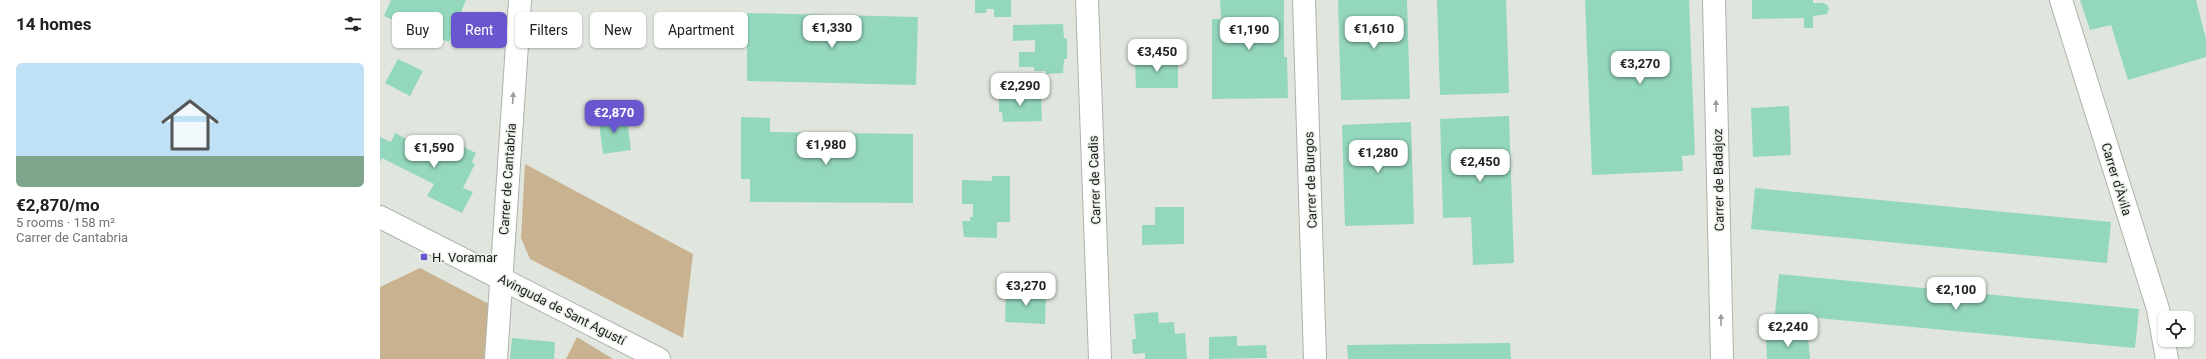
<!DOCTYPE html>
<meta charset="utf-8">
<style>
body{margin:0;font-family:Roboto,sans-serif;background:#f2f2f2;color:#202124;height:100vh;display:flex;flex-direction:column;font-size:15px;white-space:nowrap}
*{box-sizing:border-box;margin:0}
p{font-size:13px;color:#757577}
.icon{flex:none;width:22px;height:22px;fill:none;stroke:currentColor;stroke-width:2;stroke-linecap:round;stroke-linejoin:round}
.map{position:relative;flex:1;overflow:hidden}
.side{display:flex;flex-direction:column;background:#fff;width:380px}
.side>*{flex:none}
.guide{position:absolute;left:12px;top:12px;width:380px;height:36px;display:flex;gap:8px}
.controls{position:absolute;left:1778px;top:311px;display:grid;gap:8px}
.controls a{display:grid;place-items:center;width:36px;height:36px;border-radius:6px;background:#fff;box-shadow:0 1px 3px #0004;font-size:20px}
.price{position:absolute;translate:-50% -34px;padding:0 9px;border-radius:8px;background:#fff;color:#222;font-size:13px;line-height:26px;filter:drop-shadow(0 1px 2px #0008)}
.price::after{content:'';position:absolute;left:50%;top:24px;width:12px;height:9px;margin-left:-6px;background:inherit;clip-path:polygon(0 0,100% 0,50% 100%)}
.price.on{background:#6a56cf;color:#fff}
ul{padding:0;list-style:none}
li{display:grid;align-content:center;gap:8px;height:212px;padding:0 16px}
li+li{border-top:1px solid #e0e0e0}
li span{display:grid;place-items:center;height:124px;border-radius:6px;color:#555}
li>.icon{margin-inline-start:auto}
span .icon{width:72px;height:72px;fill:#fffc;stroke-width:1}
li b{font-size:17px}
h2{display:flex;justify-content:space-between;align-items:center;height:48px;padding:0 16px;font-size:17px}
.tag{padding:0 14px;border-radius:6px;background:#fff;box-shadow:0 1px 3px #0004;font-size:14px;line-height:36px}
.tag.on{background:#6a56cf;color:#fff}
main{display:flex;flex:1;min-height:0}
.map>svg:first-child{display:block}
.green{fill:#c8b28f}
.building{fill:#93d7bc}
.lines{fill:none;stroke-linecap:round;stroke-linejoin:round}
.minor-casing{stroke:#adb3ab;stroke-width:24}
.minor{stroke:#fff;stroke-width:22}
.oneway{fill:#999a99}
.poi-dot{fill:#6a56cf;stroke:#edf3eb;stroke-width:1.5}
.labels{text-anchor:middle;stroke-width:3;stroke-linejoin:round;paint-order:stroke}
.street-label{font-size:13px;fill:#1c1e1c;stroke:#edf3eb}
.poi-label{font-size:13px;fill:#1c1e1c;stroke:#edf3eb;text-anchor:start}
</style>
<main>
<section class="side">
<h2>14 homes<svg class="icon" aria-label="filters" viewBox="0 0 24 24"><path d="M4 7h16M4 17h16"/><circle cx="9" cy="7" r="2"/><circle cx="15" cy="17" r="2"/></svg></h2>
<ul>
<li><span style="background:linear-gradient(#bfe0f5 75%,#7fa58c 0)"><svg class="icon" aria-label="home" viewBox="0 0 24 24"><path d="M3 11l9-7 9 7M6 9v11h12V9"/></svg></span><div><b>€2,870/mo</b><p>5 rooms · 158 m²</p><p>Carrer de Cantabria</p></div></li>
</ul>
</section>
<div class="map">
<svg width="1826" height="359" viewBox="0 0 1826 359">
<rect width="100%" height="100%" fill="#e0e6de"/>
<!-- green -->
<path class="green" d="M145,164L313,254L303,338L150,259L141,238Z
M40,268L109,304L104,359H0V287Z
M197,337L233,359H186Z"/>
<!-- building -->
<path class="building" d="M11,0H86L69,42L4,16Z
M595,0H631V17H614V9H607L606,13H595Z
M840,0H904V57H907L908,98L832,99V19H841Z
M958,0H1027L1030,99L961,100Z
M1057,0H1126L1129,93L1060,95Z
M1205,0H1309L1315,155L1302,156L1303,171L1212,175Z
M1372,0H1433V3H1443L1447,5L1449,9L1447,14L1433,16V28H1424V18L1372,19Z
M1700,0H1816L1826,39V57L1748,80L1731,25L1710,30Z
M367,13L538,17L536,85L367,81Z
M683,24L684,38L687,39V59H684L683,73L666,74V71H654V67H639V52H655V40L633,41V25Z
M755,58H798V88H756Z
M18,59L43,71L30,96L5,83Z
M619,92H643L644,97H661L662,121L623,122L622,112H619Z
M1409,106L1411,155L1373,157L1371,108Z
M239,112L240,121L247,120L251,150L223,154L218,115Z
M1129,116L1134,263L1093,265L1091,217L1063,218L1060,119Z
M361,117L390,118V132L533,134V203L370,202V179H361Z
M1031,122L1034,224L965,226L962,125Z
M15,133L66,159L74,142L96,153L92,162L95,164L83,188L93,192L82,213L47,196L54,184L2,158L0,163V137L11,142Z
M612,176H630V222H617V238L584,237L582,221H590V217H593V204H582V180L612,181Z
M1375,188L1731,222L1727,263L1371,229Z
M775,207H804V244L762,245V225H775Z
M1399,274L1759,309L1755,348L1395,314Z
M626,291L666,292L665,324L625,322Z
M778,312L779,323L794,322L795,334L805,333L807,359H765V353L753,354L752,339H756L754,314Z
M1428,335L1430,359H1387L1386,337Z
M857,336V346L886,345L887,358L829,359V337Z
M132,338L175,342L174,359H130Z
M1130,343L1131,359H968L967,345Z"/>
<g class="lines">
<!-- minor casing -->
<g class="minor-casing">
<path id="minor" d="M707,0L720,359
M924,0L935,359
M1334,0L1342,359
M1681,0L1778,309L1787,359
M0,217L279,359
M116,359L140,0"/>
</g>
<!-- minor -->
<use href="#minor" class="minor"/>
</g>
<!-- one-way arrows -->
<defs><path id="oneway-solid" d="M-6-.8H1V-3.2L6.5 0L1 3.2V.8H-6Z"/></defs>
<g class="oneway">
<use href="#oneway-solid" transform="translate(133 98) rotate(-86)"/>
<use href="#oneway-solid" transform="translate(1336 106) rotate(-91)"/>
<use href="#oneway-solid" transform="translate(1341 320) rotate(-91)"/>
</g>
<!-- markers -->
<rect class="poi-dot" x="40" y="253" width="8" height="8" rx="2"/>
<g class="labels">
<!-- street labels -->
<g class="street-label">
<text transform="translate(127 179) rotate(-86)" y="5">Carrer de Cantabria</text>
<text transform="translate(1737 179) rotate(73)" y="5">Carrer d'Àvila</text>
<text transform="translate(714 180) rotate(-92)" y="5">Carrer de Cadis</text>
<text transform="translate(930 180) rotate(-92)" y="5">Carrer de Burgos</text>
<text transform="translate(1338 180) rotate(-91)" y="5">Carrer de Badajoz</text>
<text transform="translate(182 309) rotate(27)" y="5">Avinguda de Sant Agustí</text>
</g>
<!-- poi labels -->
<g class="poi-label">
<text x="52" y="262">H. Voramar</text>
</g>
</g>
</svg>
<div class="controls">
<a><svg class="icon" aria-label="locate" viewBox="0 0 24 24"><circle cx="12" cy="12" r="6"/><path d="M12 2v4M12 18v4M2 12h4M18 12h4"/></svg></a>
</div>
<b class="price" style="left:452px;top:49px">€1,330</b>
<b class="price" style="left:994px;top:50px">€1,610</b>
<b class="price" style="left:869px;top:51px">€1,190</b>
<b class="price" style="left:777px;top:73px">€3,450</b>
<b class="price" style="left:1260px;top:85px">€3,270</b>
<b class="price" style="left:640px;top:107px">€2,290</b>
<b class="price on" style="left:234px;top:134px">€2,870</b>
<b class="price" style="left:446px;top:166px">€1,980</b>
<b class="price" style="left:54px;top:169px">€1,590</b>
<b class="price" style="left:998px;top:174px">€1,280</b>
<b class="price" style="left:1100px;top:183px">€2,450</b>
<b class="price" style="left:646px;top:307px">€3,270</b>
<b class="price" style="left:1576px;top:311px">€2,100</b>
<b class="price" style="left:1408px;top:348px">€2,240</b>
<div class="guide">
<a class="tag">Buy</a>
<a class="tag on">Rent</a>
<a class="tag">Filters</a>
<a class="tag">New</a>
<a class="tag">Apartment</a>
</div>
</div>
</main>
